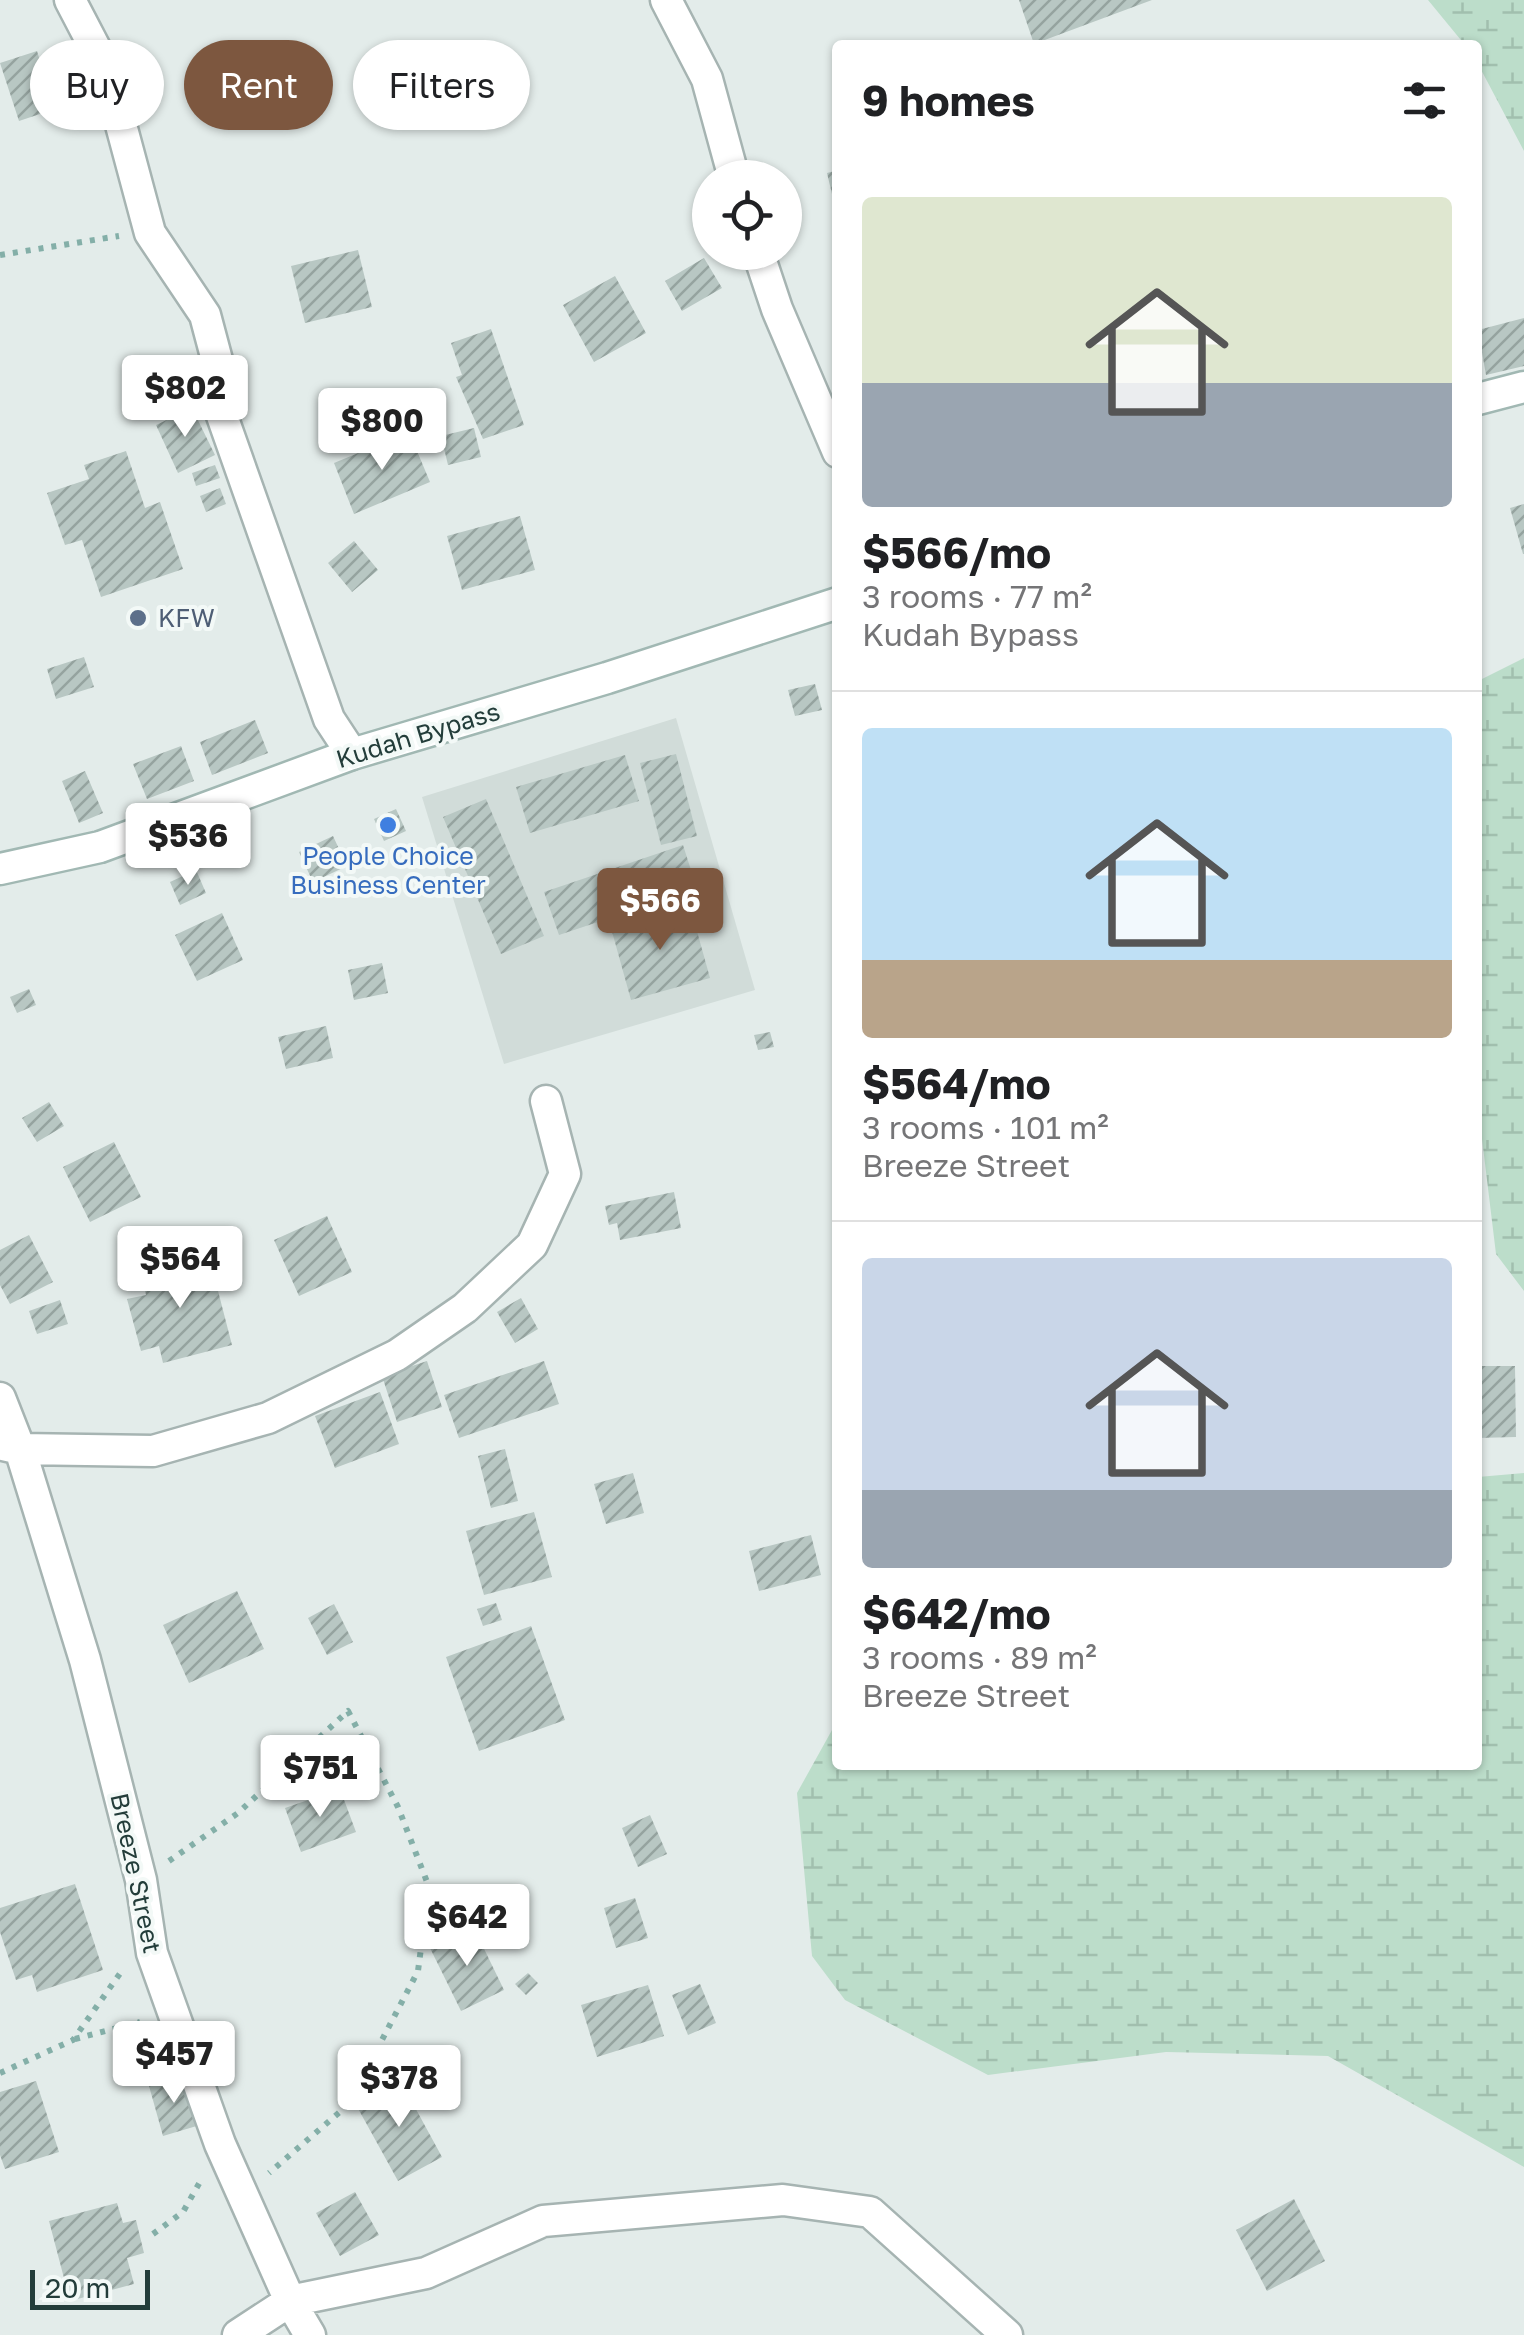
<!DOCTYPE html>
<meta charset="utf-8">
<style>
body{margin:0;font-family:"Golos Text",sans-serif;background:#f6f6f6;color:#202124;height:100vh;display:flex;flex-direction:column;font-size:38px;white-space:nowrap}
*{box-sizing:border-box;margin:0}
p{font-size:32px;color:#757577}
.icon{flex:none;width:55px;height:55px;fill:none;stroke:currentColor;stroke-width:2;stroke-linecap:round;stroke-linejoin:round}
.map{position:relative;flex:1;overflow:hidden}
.drawer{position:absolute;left:832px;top:40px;width:650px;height:1730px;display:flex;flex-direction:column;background:#fff;border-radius:10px;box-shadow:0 2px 8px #0004}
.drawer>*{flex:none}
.guide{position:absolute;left:30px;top:40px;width:652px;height:90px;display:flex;gap:20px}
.fabs{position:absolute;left:692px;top:160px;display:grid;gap:20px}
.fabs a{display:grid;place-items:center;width:110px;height:110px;border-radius:50%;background:#fff;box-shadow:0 2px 8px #0004;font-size:50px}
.scale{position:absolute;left:30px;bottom:25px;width:120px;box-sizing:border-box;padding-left:10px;border:5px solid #233d3a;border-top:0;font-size:28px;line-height:35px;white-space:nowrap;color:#233d3a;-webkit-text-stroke:8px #f3f9f7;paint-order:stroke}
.price{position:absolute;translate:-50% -85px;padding:0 22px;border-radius:10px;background:#fff;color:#222;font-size:32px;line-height:65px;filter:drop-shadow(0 2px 5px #0008)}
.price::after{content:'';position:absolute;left:50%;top:60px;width:30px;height:22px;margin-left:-15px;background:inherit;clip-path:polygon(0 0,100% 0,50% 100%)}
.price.selected{background:#7d573f;color:#fff}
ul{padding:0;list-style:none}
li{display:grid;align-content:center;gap:20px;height:530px;padding:0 30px}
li+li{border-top:2px solid #e0e0e0}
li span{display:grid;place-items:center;height:310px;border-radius:10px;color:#555}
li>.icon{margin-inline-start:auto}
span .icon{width:180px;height:180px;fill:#fffc;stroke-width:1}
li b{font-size:42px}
h2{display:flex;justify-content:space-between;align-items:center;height:120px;padding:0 30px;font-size:42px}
.chip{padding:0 35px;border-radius:45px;background:#fff;box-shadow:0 2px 8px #0004;font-size:35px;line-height:90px}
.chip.selected{background:#7d573f;color:#fff}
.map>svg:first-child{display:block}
.built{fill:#d1dcd9}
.wetland{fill:url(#wetland-marsh)}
.building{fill:url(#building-hatch)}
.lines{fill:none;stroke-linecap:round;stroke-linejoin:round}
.street-casing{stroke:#a6b4b2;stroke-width:35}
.secondary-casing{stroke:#a1b8b3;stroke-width:35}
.path{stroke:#84afa8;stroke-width:6;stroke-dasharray:5 8;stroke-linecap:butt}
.street{stroke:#fff;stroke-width:30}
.secondary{stroke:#fff;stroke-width:30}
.service-dot{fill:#5c6f8a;stroke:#f3f9f7;stroke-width:4}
.shop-dot{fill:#3f7fe0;stroke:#f3f9f7;stroke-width:4}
.labels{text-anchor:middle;stroke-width:8;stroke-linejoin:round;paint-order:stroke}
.service-label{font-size:25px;fill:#4e5e75;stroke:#f3f9f7;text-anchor:start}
.street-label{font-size:25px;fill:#233d3a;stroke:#f3f9f7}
.shop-label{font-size:25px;fill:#366cbe;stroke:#f3f9f7}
</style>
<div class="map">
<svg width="1524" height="2335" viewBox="0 0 1524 2335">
<defs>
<pattern id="wetland-marsh" width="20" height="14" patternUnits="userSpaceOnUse" patternTransform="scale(2.5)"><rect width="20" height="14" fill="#bcddca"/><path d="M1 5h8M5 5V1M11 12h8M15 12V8" fill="none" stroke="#a1bfae"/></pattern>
<pattern id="building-hatch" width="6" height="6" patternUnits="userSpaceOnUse" patternTransform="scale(2.5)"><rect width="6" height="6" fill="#b8c7c3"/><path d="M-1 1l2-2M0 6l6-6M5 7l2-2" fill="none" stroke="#95a39f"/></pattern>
</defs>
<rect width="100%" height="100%" fill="#e3ecea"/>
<!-- built -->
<path class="built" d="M676,718L755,990L504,1064L422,797Z"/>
<!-- wetland -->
<path class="wetland" d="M1428,0H1524V151L1478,64V45H1465Z
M1524,658V1291L1496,1254L1478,1106V681Z
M1524,1473V2167L1328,2056L1166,2052L988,2075L845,2000L812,1956L797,1793L837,1721L838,1765H1478V1477Z"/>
<!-- building -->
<path class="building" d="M1019,0H1152L1034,44Z
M37,51L55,109L19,121L0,63Z
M838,170V211H836L827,173Z
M358,250L372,307L305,323L291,266Z
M704,258L722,288L682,311L665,281Z
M615,276L646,333L594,362L563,305Z
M1524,318V366L1486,375L1478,330Z
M491,329L524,425L483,439L456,377L462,375L451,343Z
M192,408L215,455L178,473L156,425Z
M474,428L481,457L448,465L441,436Z
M409,432L430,482L354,514L334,463Z
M126,451L145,508L160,502L183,569L101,597L82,540L65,545L47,493L89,479L84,465Z
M215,465L220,478L196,486L192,473Z
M220,488L226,504L206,512L200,496Z
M1524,504V554H1523L1510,508Z
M520,516L535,570L462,590L447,536Z
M354,541L378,570L352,592L328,563Z
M84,657L94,687L56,699L47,669Z
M815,684L822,710L795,716L788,690Z
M255,720L268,753L212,775L200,742Z
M181,746L194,781L147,799L133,764Z
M676,754L697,836L661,845L640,763Z
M625,755L639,801L530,833L516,787Z
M85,771L103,813L79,823L62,781Z
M486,799L544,936L501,954L443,817Z
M396,809L406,831L384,841L374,819Z
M333,836L347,866L313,882L299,852Z
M683,845L697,889L559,935L544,892Z
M196,870L206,893L180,905L170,882Z
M690,906L710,978L631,1000L611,928Z
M222,913L243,960L197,981L175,935Z
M382,963L388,993L354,1000L348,970Z
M29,989L36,1005L17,1013L10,997Z
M326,1026L333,1058L286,1069L278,1037Z
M770,1032L774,1047L758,1050L754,1035Z
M49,1102L64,1126L37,1142L22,1118Z
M114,1142L141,1197L90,1222L63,1167Z
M674,1192L681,1228L620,1240L617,1223L609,1225L605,1206Z
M327,1216L352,1272L299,1296L274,1240Z
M29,1235L53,1282L10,1304L0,1285V1250Z
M209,1256L232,1345L163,1363L159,1346L141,1351L127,1299L146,1295L141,1273Z
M521,1298L538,1329L515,1343L497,1312Z
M60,1300L68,1324L37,1334L29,1311Z
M427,1361L442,1407L397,1422L382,1376Z
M544,1361L559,1404L459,1438L444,1395Z
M1478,1366H1515L1516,1437L1478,1438Z
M380,1392L399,1444L335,1468L315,1416Z
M505,1449L518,1501L491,1508L478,1456Z
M633,1473L644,1513L606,1524L594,1484Z
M534,1512L552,1577L484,1595L466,1531Z
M811,1535L821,1575L759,1591L749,1551Z
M237,1591L264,1649L189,1683L163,1625Z
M496,1603L502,1620L483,1626L477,1609Z
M334,1604L353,1642L327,1655L308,1618Z
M531,1626L565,1720L479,1751L446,1657Z
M340,1789L356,1832L301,1852L285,1808Z
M650,1815L667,1854L638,1867L622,1828Z
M75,1884L103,1970L37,1992L32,1975L16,1980L0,1932V1908Z
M635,1898L648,1938L616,1948L604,1908Z
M473,1926L504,1990L461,2011L430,1948Z
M528,1973L538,1983L526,1995L515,1984Z
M700,1984L716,2023L688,2035L672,1995Z
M648,1985L664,2036L597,2057L581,2005Z
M185,2075L200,2125L163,2136L149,2086Z
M399,2078L442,2157L398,2181L355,2103Z
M36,2081L59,2152L5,2169L0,2155V2092Z
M355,2192L379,2235L340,2256L316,2213Z
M1294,2199L1325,2261L1267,2291L1236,2230Z
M117,2203L123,2223L136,2220L144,2253L127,2258L134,2284L70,2301L49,2221Z"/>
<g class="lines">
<!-- street casing -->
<g class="street-casing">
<path id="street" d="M70,0L106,69L150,233L205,315L226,394L221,413L329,719L352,754
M666,0L707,79L734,178
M758,252L777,309L838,452
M0,1398L20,1449L85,1660L141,1880L152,1953L220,2144L290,2301L310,2335
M3,1445L20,1449L153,1451L268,1418L397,1355L465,1308L532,1245L565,1174L546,1101
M238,2335L290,2301L426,2273L543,2221L783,2200L870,2212L1007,2335"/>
</g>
<!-- secondary casing -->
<g class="secondary-casing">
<path id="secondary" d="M1478,399L1524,387
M0,869L100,847L352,754L607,678L838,603"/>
</g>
<!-- path -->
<path class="path" d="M0,255L119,236
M169,1861L238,1813L348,1711L398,1807L429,1887L418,1971L348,2105L269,2173
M75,2039L140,2022
M0,2073L73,2040L121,1972
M153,2234L183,2212L201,2180"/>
<!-- street -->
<use href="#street" class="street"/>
<!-- secondary -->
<use href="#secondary" class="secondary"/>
</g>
<!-- markers -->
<circle class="service-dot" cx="138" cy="618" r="10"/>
<circle class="shop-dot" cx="388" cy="825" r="10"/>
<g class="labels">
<!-- service labels -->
<g class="service-label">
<text x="158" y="627">KFW</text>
</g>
<!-- street labels -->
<g class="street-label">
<text transform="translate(418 735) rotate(-17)" y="9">Kudah Bypass</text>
<text transform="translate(136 1873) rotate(78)" y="9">Breeze Street</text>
</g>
<!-- shop labels -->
<g class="shop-label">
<text x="388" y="865">People Choice<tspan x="388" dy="29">Business Center</tspan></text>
</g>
</g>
</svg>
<div class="fabs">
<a><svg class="icon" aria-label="locate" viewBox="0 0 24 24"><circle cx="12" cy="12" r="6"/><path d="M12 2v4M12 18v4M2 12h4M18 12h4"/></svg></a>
</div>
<div class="scale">20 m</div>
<b class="price" style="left:185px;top:440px">$802</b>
<b class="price" style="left:382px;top:473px">$800</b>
<b class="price" style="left:188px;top:888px">$536</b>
<b class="price selected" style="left:660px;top:953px">$566</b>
<b class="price" style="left:180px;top:1311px">$564</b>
<b class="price" style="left:320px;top:1820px">$751</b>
<b class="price" style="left:467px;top:1969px">$642</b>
<b class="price" style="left:174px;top:2106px">$457</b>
<b class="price" style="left:399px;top:2130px">$378</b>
<div class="guide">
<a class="chip">Buy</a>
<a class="chip selected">Rent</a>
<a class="chip">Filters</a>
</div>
<section class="drawer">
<h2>9 homes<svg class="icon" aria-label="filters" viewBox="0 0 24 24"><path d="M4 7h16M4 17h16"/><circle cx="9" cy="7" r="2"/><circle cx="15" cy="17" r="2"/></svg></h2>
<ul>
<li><span style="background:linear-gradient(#dfe7d0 60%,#9aa5b1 0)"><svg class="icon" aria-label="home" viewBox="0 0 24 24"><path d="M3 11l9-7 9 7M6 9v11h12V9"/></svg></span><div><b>$566/mo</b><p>3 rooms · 77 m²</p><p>Kudah Bypass</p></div></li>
<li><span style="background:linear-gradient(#bfe0f5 75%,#b9a48a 0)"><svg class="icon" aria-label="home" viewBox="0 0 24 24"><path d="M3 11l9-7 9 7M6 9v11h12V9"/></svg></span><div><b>$564/mo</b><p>3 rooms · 101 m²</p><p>Breeze Street</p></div></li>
<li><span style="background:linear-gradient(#c9d6e8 75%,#9aa5b1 0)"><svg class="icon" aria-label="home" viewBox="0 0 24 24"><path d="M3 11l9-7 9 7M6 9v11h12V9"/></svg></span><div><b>$642/mo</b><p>3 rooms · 89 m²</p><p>Breeze Street</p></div></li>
</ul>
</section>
</div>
